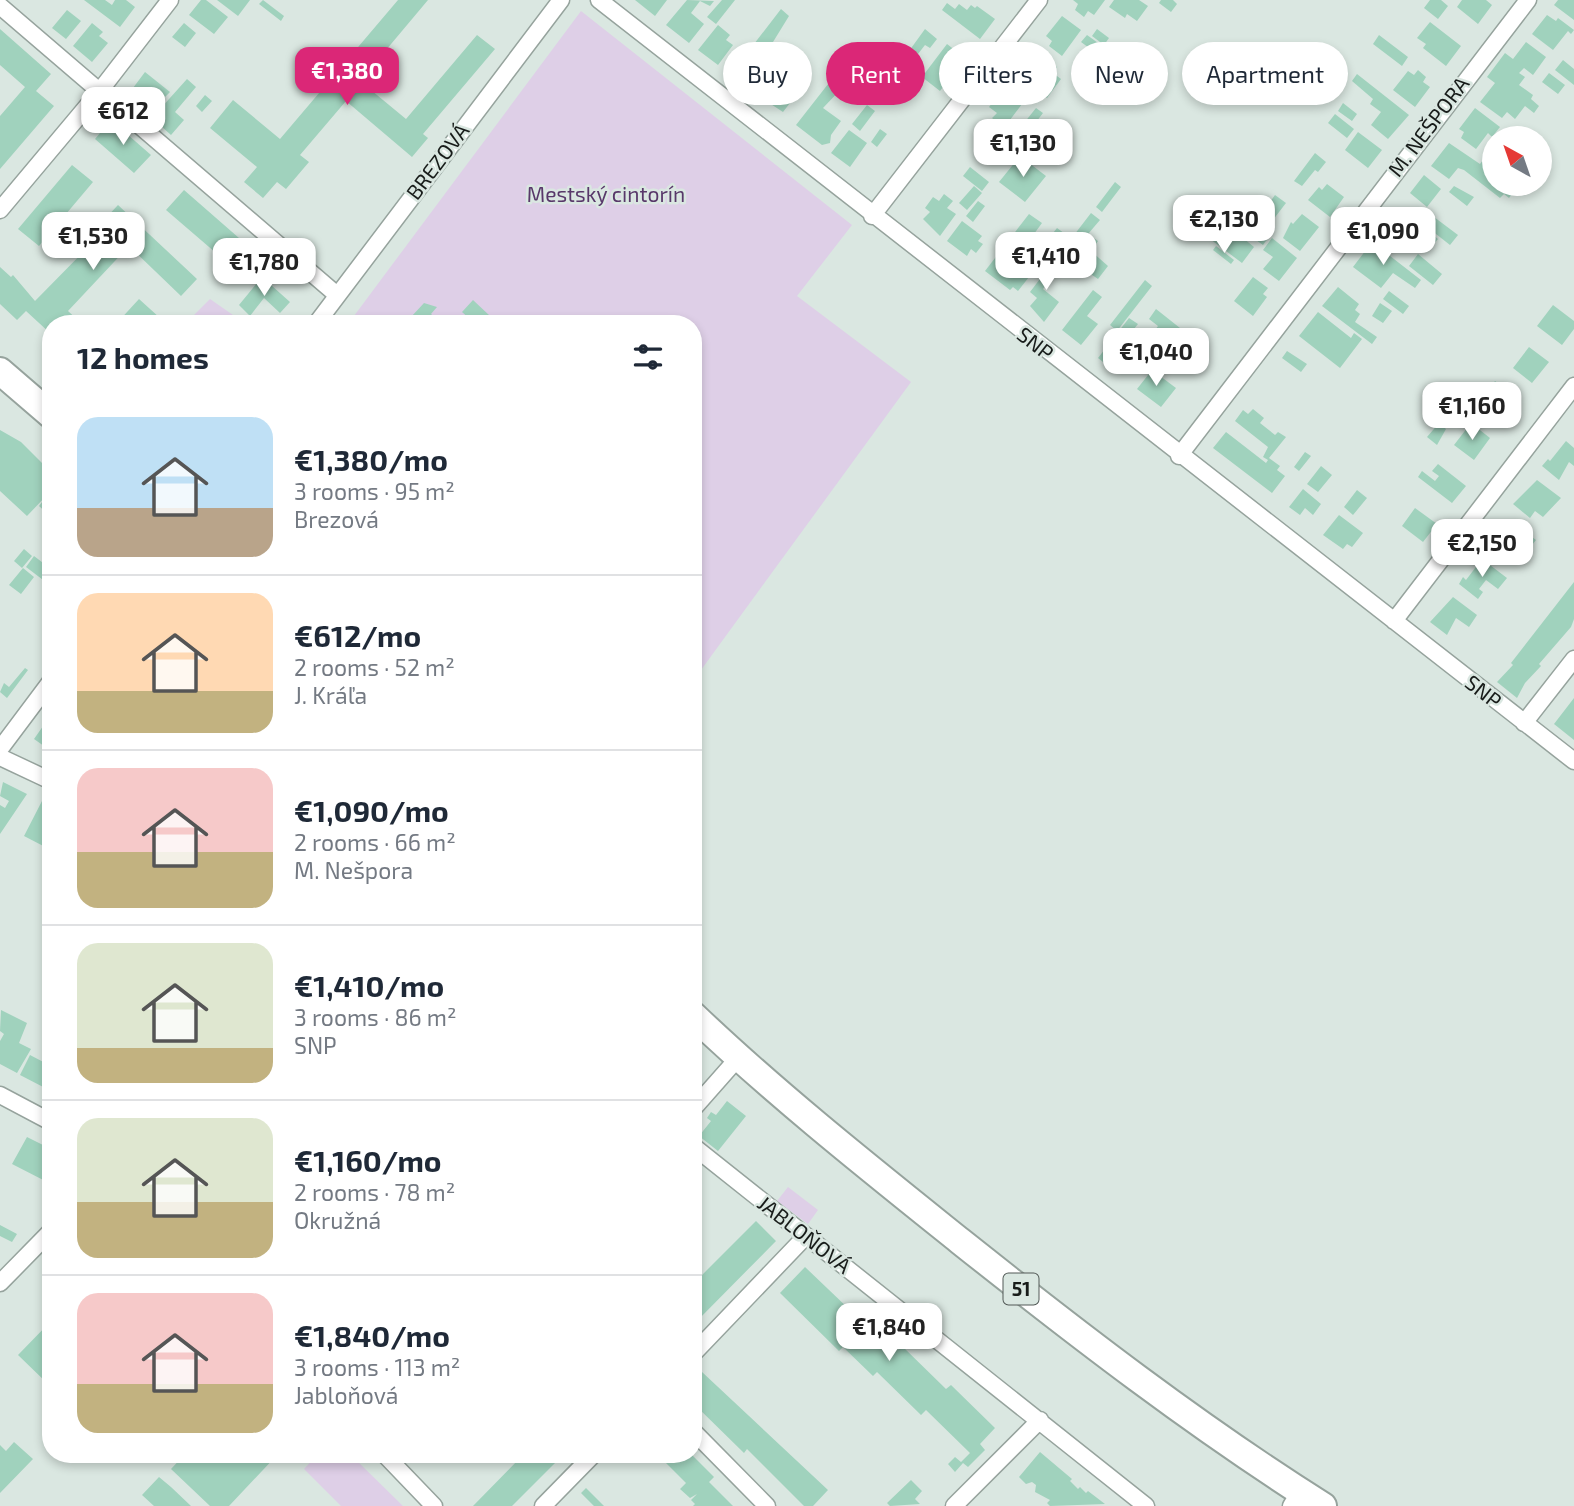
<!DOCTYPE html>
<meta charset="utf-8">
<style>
body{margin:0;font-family:"Exo 2",sans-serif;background:#f2f2f3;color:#1f2937;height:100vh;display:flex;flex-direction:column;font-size:26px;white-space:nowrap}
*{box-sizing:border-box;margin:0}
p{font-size:23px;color:#747a83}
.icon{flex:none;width:38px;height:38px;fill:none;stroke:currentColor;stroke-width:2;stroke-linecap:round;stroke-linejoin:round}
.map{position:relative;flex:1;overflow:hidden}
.sheet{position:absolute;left:42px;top:315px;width:660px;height:1148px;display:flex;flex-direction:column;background:#fff;border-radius:28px;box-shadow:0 4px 10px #0003}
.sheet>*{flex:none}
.top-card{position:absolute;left:723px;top:42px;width:665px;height:63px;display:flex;gap:14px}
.needle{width:46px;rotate:320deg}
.controls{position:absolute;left:1482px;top:126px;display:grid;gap:14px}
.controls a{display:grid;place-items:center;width:70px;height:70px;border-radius:50%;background:#fff;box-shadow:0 4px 10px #0003;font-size:35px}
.price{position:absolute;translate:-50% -60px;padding:0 16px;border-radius:14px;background:#fff;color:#222;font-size:23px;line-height:46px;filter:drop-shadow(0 2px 4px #0008)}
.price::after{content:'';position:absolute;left:50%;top:42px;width:21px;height:16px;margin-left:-10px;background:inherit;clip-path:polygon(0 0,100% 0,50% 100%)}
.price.selected{background:#db2777;color:#fff}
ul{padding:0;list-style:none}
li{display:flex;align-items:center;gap:21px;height:175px;padding:0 35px}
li+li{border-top:2px solid #e0e1e3}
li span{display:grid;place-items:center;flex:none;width:196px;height:140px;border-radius:21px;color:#555}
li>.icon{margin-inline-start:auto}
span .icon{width:84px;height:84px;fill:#fffc;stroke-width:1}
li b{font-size:30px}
h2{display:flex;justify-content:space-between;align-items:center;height:84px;padding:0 35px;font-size:30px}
.chip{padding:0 24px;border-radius:32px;background:#fff;box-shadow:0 4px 10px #0003;font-size:24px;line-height:63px}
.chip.selected{background:#db2777;color:#fff}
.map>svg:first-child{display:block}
.green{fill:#decfe7}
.building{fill:#a0d2bd}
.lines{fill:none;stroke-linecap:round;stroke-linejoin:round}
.minor-casing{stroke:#96a39d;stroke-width:19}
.primary-casing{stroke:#96a39d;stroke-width:30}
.minor{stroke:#fff;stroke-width:16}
.primary{stroke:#fff;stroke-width:26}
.labels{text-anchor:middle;stroke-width:5;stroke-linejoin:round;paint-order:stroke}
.shield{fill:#dae7e1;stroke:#525956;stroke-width:2}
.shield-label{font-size:19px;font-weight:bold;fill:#181c1a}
.street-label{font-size:21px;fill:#181c1a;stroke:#dae7e1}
.park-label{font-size:21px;fill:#58386a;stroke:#dae7e1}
</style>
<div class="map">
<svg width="1574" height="1506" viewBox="0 0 1574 1506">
<rect width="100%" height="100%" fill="#dae7e1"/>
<!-- green -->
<path class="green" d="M581,11L852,225L797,296L911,382L693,681V324H348Z
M210,299L246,324H185Z
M788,1187L818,1210L808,1224L777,1201Z
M318,1454H350L403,1506H341L304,1469Z"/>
<!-- building -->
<path class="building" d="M84,0H105L112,5L115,0H126L135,7L120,27Z
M201,0H206L228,17L214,34L189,15Z
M217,0H250L238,16Z
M263,0L284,16L281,21L259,4Z
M398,0H428L360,81L406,119L477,35L495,49L423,134L428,138L412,157L346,101L300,155L309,162L286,189L277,182L263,198L244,182L257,167L210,128L233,100L280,139Z
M635,0H667L655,16Z
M687,0L714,1L710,6L700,1L691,13L704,24L689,43L666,25Z
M722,0H735L716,24L707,17Z
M1073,0H1105L1094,15L1088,11L1084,17L1075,10L1078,4Z
M1114,0H1139L1148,6L1137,21L1127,14L1125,18L1109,7Z
M1161,0H1173L1177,4L1171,12L1159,3Z
M1430,0H1441L1448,6L1438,19L1424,8Z
M1462,0H1486L1492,5L1478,24L1457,7Z
M1558,0H1574V20L1554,5Z
M947,3L955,9L959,4L967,10L971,5L975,8L977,6L995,19L980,39L942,10Z
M781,9L789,16L773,42L778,46L770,57L754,44Z
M67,10L81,21L66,39L52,28Z
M1547,15L1556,21L1558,18L1574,30L1571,34L1568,31L1553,50L1532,34Z
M1062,16L1081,30L1062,56L1049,46L1052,41L1046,36Z
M1430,22L1461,46L1446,66L1423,48L1426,44L1417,38Z
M92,23L103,32L99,36L108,43L92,62L73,46Z
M184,23L196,33L185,47L172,37Z
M718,25L730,35L726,40L733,45L718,65L698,50Z
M0,29L51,74L36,91L54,106L0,169V116L25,87L0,65Z
M925,29L937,39L930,48L925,45L911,63L904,58Z
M1097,29L1109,38L1104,45L1092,36Z
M1087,35L1119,58L1106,75L1101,71L1090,86L1078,77L1096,53L1081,42Z
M1379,35L1408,57L1402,66L1373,44Z
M1526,42L1546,57L1533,75L1524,68L1519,73L1525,77L1519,85L1533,95L1531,99L1539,106L1534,113L1525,106L1515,119L1507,112L1502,118L1480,102L1495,83L1487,77L1505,53L1513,59Z
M947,44L965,58L958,67L953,63L950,67L955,71L940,91L922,77Z
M1035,51L1057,67L1053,73L1061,79L1047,98L1039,92L1034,97L1012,81Z
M750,52L779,75L771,85L761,78L751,91L732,76Z
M1563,60L1574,69V85L1555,70Z
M791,63L797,68L783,83L797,94L783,112L763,99Z
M1418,70L1426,77L1423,82L1430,87L1415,107L1393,90L1408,71L1414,75Z
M145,72L170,92L165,97L160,93L146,111L127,96Z
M1549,73L1565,85L1558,94L1542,82Z
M1357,74L1409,115L1388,139L1371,125L1381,112L1370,104L1373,99L1352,81Z
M187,79L196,87L175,112L184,120L171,135L152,118Z
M832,79L843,87L823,108L841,121L831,135L830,143L822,145L796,125Z
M1006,85L1025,100L1004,128L992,118L997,113L989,107Z
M205,95L212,101L202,112L196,106Z
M1343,103L1357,114L1352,121L1338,111Z
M867,105L875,111L860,131L852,124Z
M1036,108L1043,113L1017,147L1006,138L1011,130L1016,133Z
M1475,108L1500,127L1492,137L1488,133L1476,149L1461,138L1464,132L1459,129Z
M1335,114L1354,129L1347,138L1328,123Z
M111,120L151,155L134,173L95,139Z
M1058,123L1070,132L1061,143L1050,134Z
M880,129L887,134L877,147L871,142Z
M849,130L867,143L850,167L831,153Z
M1358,132L1382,150L1368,168L1345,150Z
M1449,143L1480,164L1486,156L1494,162V184H1522L1527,187L1521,195L1515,190L1509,198L1504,194L1500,198L1464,170L1458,168L1449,179L1431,166Z
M991,147L998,153L989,165L982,159Z
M1315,153L1326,162L1318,172L1315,170L1302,186L1294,181Z
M1020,156L1046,176L1025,202L999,182Z
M72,165L93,182L39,246L18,229Z
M970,167L989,182L982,191L963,176Z
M1424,175L1441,189L1427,207L1410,193Z
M1115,182L1121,187L1102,212L1096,207Z
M1327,184L1344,197L1330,217L1308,200L1319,187L1322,190Z
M974,186L982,193L967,210L959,203Z
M1454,186L1474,197L1467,206L1449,192Z
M184,190L247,245L230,265L166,210Z
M944,194L953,201L947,208L956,214L940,236L923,219L930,212L925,208L933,197L939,201Z
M1275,195L1286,203L1269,225L1259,217Z
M978,201L985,206L973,222L966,216Z
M118,205L197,279L181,296L129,246L68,311L82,324H51V334L26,311L17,320L0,304V267L11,277L13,275L35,301L93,242L88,237Z
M1398,209L1422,227L1407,246L1397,239L1394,243L1386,236L1389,232L1383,228Z
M1091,213L1100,220L1088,234L1098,241L1091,251L1108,266L1098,279L1079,266L1077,268L1061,252Z
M1029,214L1042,223L1012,264L1029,277L1018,291L1013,287L1010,290L985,271Z
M1302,214L1319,227L1300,251L1283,238L1291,222L1293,224Z
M1430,214L1458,235L1450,245L1422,223Z
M1220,219L1254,247L1242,263L1206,236Z
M962,221L982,236L978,241L983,244L976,253L971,249L967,256L947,241Z
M1258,223L1271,234L1263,245L1249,235Z
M1057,228L1068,236L1059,246L1049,238Z
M1424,228L1438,239L1432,246L1419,235Z
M1272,238L1297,258L1279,281L1263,269L1273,257L1263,250Z
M1372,242L1421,280L1415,288L1393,273L1381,288L1353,267Z
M1216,246L1234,260L1231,264L1213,250Z
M1059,254L1064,262L1043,289L1059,302L1044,322L1030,306L1037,298L1030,292Z
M1418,254L1442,274L1433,285L1409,266Z
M262,277L290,302L280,313L264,298L250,316L239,305Z
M1253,277L1268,288L1263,294L1267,297L1253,316L1234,301Z
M1145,280L1152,286L1117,331L1110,325Z
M1338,287L1359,304L1355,310L1360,314L1355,322L1377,337L1372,344L1322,306Z
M1093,290L1102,297L1087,316L1098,324L1081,345L1062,330Z
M1389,291L1409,306L1403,314L1383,299Z
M139,299L160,318L155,324H116Z
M473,300L490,316L486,321L489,324H467L471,320L462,312Z
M424,303L437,307L431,314L442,324H412L415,321L411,317Z
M1380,303L1392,311L1383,323L1372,316Z
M1553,305L1574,321V329L1562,345L1537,326Z
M1156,309L1180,328L1159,356L1144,345L1158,326L1149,319Z
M1318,312L1351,338L1354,333L1362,339L1340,368L1299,336Z
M1129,318L1138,324L1125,340L1137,350L1118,374L1098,358Z
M1172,343L1180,348L1165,367L1157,361Z
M1529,347L1549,362L1532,383L1513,368Z
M1287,351L1307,364L1301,372L1282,358Z
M1152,370L1176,388L1161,407L1137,389Z
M1495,381L1520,400L1503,422L1479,403Z
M1253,409L1264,418L1260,423L1275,435L1278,432L1286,437L1269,458L1280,466L1277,470L1285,476L1272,493L1213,448L1226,432L1266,463L1268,460L1263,457L1268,447L1235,421L1243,410L1248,414Z
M1439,423L1446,429L1437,445L1427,437Z
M1471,423L1490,438L1474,460L1454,445Z
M0,430L21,442L51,472V517L39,506L48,494L27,516L0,491Z
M1566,441L1574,448V466L1569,462L1559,480L1542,466L1548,459L1550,461Z
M1305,452L1311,456L1299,471L1294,467Z
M1438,464L1466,486L1452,503L1418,477L1422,471L1435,481L1439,476L1432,471Z
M1321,466L1332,475L1318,492L1307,484Z
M1537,480L1561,498L1543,517L1535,511L1530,518L1513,504Z
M1303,489L1321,504L1313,515L1305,508L1300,515L1289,507Z
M1357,490L1367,498L1353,515L1344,507Z
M1415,508L1437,524L1423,542L1402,526Z
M1339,515L1363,533L1352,547L1347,544L1343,549L1323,535Z
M1511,521L1536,540L1524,555L1525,550L1515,542L1506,559L1488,546L1493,539L1495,541Z
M24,549L32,556L22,568L14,561Z
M34,556L51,569V586L26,567Z
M1482,559L1507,578L1498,589L1486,580L1479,589L1483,592L1478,599L1459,584L1463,577L1466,580Z
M23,568L34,577L21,594L9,585Z
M1574,582V619L1571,627L1539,664L1541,666L1525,683L1517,698L1497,682L1513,665L1511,663Z
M1453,597L1477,615L1469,627L1456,618L1447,635L1430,622Z
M25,668L28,670L7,698L0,692L4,683L9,687Z
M1574,698V740L1554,724Z
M48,719L51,721V751L34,739Z
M3,782L27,794L0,834V805L5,808L9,801L0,796Z
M42,801L51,806V850L24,836Z
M1,1010L27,1023L19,1043L31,1049L17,1073L0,1064V1041L4,1034L0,1031Z
M30,1055L51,1066V1081L47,1089L20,1075Z
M727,1101L746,1116L718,1151L699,1136L711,1121L707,1118L711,1112L716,1115Z
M27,1137L51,1149V1184L12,1164Z
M756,1221L776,1241L693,1325V1284Z
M0,1225L17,1234L12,1242L0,1236Z
M805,1267L850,1310L854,1306L898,1350L902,1346L946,1389L951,1385L995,1428L980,1444L985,1450L968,1467L963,1463L955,1472L948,1464L955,1457L961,1462L970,1453L926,1410L921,1415L877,1372L873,1376L843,1347L839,1351L780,1293Z
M51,1321V1383L49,1385L18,1355Z
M702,1372L828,1490L813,1506H804L747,1449L744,1453L693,1403V1381Z
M14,1442L33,1459L0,1493V1445L6,1451Z
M1040,1452L1072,1479L1070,1481L1078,1489L1080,1487L1086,1493L1088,1491L1105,1504L1050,1506L1047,1503L1050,1500L1035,1492L1036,1485L1032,1482L1026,1484L1019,1477Z
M185,1454H278L229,1506H210L171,1469Z
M524,1454H564L512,1506H473Z
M657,1454H691L714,1477L709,1482L733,1506H693L695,1504L691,1500L697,1494L690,1498L680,1489L686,1483Z
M159,1477L171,1487L191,1506H154L142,1495Z
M911,1480L922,1491L915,1499L920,1504L890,1506L887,1503Z
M586,1488L604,1506H594L581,1493Z"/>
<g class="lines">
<!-- minor casing -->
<g class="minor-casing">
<path id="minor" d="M599,0L1574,761
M0,6L337,295
M0,210L99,92L170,0
M872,216L1039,0
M316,324L561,0
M1179,456L1528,0
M1394,621L1574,386
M1524,723L1574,659
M0,749L51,681
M0,757L51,781
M0,1095L51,1122
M693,1109L738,1058
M693,1146L1146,1506
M0,1283L51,1231
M693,1354L805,1237
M693,1431L767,1506
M384,1454L434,1506
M543,1506L594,1454
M954,1506L1040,1420
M1291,1506L1300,1491"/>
</g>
<!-- primary casing -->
<g class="primary-casing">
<path id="primary" d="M0,371L51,415
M693,1015C777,1095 869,1168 960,1241C1077,1334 1196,1426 1323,1506"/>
</g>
<!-- minor -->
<use href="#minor" class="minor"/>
<!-- primary -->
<use href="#primary" class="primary"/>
</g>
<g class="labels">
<!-- shield labels -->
<rect class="shield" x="1003.5" y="1273.5" width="35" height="31" rx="5"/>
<g class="shield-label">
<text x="1021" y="1296">51</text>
</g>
<!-- street labels -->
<g class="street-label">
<text transform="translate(1429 127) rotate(-53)" y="7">M. NEŠPORA</text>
<text transform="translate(438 162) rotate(-53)" y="7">BREZOVÁ</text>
<text transform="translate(1035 344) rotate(38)" y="7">SNP</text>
<text transform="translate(1483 692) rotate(38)" y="7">SNP</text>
<text transform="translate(804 1235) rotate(38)" y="7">JABLOŇOVÁ</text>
</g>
<!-- park labels -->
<g class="park-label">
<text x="606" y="202">Mestský cintorín</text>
</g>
</g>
</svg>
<div class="controls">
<a><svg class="needle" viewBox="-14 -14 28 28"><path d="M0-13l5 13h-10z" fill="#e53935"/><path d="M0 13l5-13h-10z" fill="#747a83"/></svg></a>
</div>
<b class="price selected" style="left:347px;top:107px">€1,380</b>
<b class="price" style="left:123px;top:147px">€612</b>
<b class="price" style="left:1023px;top:179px">€1,130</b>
<b class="price" style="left:1224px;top:255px">€2,130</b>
<b class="price" style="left:1383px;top:267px">€1,090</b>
<b class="price" style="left:93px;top:272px">€1,530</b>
<b class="price" style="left:1046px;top:292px">€1,410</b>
<b class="price" style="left:264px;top:298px">€1,780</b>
<b class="price" style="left:1156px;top:388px">€1,040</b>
<b class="price" style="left:1472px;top:442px">€1,160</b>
<b class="price" style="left:1482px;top:579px">€2,150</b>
<b class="price" style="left:889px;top:1363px">€1,840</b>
<div class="top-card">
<a class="chip">Buy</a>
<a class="chip selected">Rent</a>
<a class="chip">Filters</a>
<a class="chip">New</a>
<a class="chip">Apartment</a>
</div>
<section class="sheet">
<h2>12 homes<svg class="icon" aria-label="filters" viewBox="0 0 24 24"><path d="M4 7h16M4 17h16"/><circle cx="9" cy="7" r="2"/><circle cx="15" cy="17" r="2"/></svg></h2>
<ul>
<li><span style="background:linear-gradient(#bfe0f5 65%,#b9a48a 0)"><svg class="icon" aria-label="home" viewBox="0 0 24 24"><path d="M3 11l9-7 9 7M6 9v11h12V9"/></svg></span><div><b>€1,380/mo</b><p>3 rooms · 95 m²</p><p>Brezová</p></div></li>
<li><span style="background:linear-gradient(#ffd9b3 70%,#c2b280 0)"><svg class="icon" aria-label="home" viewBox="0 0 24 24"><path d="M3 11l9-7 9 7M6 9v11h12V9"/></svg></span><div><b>€612/mo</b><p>2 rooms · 52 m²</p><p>J. Kráľa</p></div></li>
<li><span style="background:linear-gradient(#f6c9c9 60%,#c2b280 0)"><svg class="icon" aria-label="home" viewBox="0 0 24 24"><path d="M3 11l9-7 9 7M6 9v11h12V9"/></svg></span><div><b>€1,090/mo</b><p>2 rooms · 66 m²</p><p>M. Nešpora</p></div></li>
<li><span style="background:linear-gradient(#dfe7d0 75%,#c2b280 0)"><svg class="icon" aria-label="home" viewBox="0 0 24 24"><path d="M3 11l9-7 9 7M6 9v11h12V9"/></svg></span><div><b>€1,410/mo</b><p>3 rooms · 86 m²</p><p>SNP</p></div></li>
<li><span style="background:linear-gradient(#dfe7d0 60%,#c2b280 0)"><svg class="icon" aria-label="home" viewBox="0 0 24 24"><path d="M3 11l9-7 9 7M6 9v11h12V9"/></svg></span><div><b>€1,160/mo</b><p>2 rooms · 78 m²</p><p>Okružná</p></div></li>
<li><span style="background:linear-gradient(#f6c9c9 65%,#c2b280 0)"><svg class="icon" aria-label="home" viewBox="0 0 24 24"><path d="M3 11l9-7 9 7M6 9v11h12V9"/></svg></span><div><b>€1,840/mo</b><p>3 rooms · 113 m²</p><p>Jabloňová</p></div></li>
</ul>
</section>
</div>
